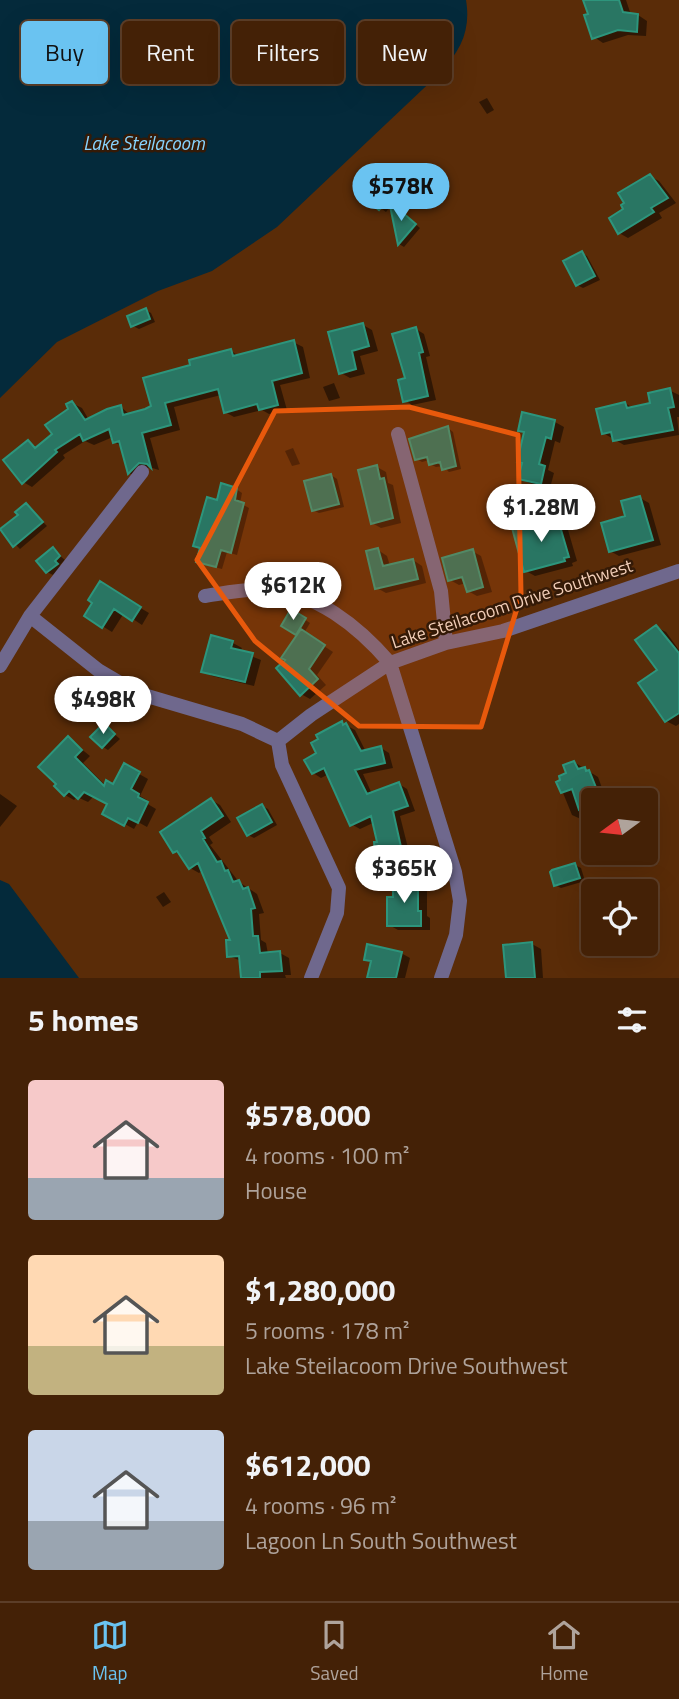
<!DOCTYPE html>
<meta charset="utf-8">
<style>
body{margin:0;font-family:"Titillium Web",sans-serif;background:#4e2e14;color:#f1f3f6;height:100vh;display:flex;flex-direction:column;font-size:26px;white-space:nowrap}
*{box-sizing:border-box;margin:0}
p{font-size:23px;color:#afa39b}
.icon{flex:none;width:38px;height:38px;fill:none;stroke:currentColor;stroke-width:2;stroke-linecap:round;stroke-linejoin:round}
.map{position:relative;height:978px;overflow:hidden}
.sheet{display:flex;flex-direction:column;background:#442106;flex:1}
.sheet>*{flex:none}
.banner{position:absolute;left:21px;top:21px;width:637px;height:63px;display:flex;gap:14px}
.needle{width:46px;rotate:255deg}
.fabs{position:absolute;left:581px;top:788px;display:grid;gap:14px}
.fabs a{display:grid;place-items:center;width:77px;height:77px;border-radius:7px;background:#442106;box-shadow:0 7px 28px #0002,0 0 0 2px #5c3e28;font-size:35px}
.price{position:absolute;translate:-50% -60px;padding:0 16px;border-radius:24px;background:#fff;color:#222;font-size:23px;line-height:46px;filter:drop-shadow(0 2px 4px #0008)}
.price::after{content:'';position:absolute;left:50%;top:42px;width:21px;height:16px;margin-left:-10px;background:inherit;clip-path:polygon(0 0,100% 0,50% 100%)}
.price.active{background:#6ac3f1;color:#111}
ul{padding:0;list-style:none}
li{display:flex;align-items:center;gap:21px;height:175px;padding:0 28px}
li span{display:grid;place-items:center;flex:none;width:196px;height:140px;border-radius:7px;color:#555}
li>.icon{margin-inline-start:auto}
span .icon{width:84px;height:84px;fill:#fffc;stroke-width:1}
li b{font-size:30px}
h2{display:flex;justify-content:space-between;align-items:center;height:84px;padding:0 28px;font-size:30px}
.chip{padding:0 24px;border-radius:7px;background:#442106;box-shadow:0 7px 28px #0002,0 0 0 2px #5c3e28;font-size:24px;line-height:63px}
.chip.active{background:#6ac3f1;color:#111}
.tabs{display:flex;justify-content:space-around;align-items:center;height:98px;border-top:2px solid #5c3e28;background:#442106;font-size:19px;color:#afa39b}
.tabs a{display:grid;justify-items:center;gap:4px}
.tabs .active{color:#6ac3f1}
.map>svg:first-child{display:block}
.water{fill:#042a3b}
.shadow{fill:#0007}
.building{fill:#297663;stroke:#2d957c;stroke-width:2}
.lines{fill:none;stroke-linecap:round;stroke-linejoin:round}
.minor{stroke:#6f688d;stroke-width:14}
.marked{fill:#e8590c;fill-opacity:0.2;stroke:#e8590c;stroke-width:5;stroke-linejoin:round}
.labels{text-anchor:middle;stroke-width:5;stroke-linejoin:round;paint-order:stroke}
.street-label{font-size:18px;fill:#f2ceb8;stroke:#341a07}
.water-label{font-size:19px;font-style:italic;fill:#87d3fd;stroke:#341a07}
</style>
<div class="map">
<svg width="679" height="978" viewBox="0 0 679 978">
<rect width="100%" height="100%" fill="#5a2c08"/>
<!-- water -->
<path class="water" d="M0,0H466C471,30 461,50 441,72L277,227L212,271L158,291L57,342L0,398Z
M0,880L9,884L79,978H0Z"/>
<!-- shadow -->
<path class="shadow" d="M585,0H626L631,15H638L647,21L646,36L628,35L603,43L594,37Z
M487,98L494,110L487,114L479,102Z
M388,175L405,188L386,212L363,195Z
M650,176L659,181L676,203L659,213L662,218L628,238L619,233L626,210Z
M392,205L420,228L404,247L399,244Z
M582,253L587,256L600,280L583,288L577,285Z
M146,310L151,313L155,322L139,329L133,326Z
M363,325L372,330L378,351L360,356L365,374L350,378L341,373Z
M416,329L424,334L430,356L426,357L436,400L412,405L405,400Z
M293,342L303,347L310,378L280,385L287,410L269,414L262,410L234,417L225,412L221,395L174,407L180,430L150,438L159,470L149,467L138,478L129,473L122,446L114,442L113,437L94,445L85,441L63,455L65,458L32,487L23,482L28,442L38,448L54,435L70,410L72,403L82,408L89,420L121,407L130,415L153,407L192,367L231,351L239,356Z
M334,383L340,398L329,401L323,387Z
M669,390L679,395V417H677L679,435L624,445L603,433L625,403L633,408L652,404Z
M523,414L555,422L564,427L560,443L555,441L548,470L554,473L550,488L529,483L520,478L526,433L520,430Z
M448,428L453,432L461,469L449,472L443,466L436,467L430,464L429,460L422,462L417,459Z
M293,448L300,464L292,466L285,451Z
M377,467L386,472L388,483L393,485L401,523L381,528L372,523Z
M331,475L337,479L344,507L319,513L313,510Z
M236,489L242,493L240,503L249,508L237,555L227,552L222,569L203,564L198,561Z
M640,498L649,503L661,545L619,556L610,551Z
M26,505L47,526L20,549L1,530L20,515Z
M557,518L566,523L577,561L572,563L573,566L535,576L526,571Z
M53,550L65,560L60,565L62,568L53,575L47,572Z
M378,550L387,556L390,566L413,560L422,566L426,583L386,593L377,588Z
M472,551L481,556L492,592L477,596L468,591L466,583L459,585L450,580Z
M100,584L149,613L142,625L124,613L112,632L86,616L95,603Z
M292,611L310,623L304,633L333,652L317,675L326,685L310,699L301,694L287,660L299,635L283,625Z
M656,627L666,632L679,650V724L676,726L666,721L659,671Z
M212,637L233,643L242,648L240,652L261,660L254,686L212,676L203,671Z
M342,723L355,730L366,752L381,748L389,753L393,768L363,774L372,794L399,784L407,789L415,811L400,816L411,860L399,863L401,869L380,873L371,868L379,843L373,823L360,829L351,824L329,774L321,778L313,773L319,753Z
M104,725L120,739L108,750L103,747Z
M69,739L90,756L83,763L106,786H114L125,766L148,779L140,796L147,800L146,803L156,809L147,827L138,822L134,829L104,813L109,804L94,796L88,802L77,797L74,800L65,795Z
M574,762L598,777L605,796L593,800V850L587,839L589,838L583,820L572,815L559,783L569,775Z
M0,794L17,806L0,827Z
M211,800L220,805L231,822L209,837L213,843L210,845L239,882L257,894L264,913L259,914L261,940L266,943L268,954L280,953L289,958L291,975H285L286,978H243L241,961L229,956L232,941L203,870L199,873L190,868L182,856L175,852Z
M262,806L268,809L277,825L254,838L248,835Z
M612,852H636L639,858L624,864L615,858Z
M575,865L581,868L585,881L561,888L555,885Z
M418,883L427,889V916L430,918V930H398L389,925L395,898Z
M164,892L171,902L163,907L156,897Z
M532,944L541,949L543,978H508Z
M401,953L410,958L405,978H369L372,963L366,959Z"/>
<!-- building -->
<path class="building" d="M583,0H619L623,12L638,14L637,32L618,30L592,39L584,15L588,14Z
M382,169L401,184L379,210L361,196Z
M650,174L668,198L651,208L654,212L618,234L609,218L623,209L621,205L624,203L618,193Z
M389,201L416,224L398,245Z
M582,251L595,276L576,286L563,261Z
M146,308L150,319L131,327L127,316Z
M363,323L369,346L352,351L356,369L339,374L328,332Z
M416,327L423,352L419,353L428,396L403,402L398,380L405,378L392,334Z
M294,340L302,373L272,381L278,405L259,410L257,404L224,413L218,389L165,403L171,425L142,433L151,468L147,464L139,463L128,474L119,441L113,443L109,429L83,441L80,434L55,450L57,452L22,484L3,460L28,440L35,448L52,434L45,425L68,409L66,404L72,401L85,420L107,409L121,405L123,415L145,409L151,406L143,378L190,365L189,360L231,349L233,356Z
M670,388L674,407L668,408L673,430L613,441L611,432L602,434L596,409L625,402L627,408L650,403L648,393Z
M522,412L555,420L551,439L546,437L539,464L545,466L541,484L518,479L522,463L517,462L524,432L518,431Z
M448,426L456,466L442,470L440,462L429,465L427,457L415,460L409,439Z
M377,465L380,479L384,478L393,518L371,524L358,470Z
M331,474L339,504L312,511L304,481Z
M221,483L237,488L235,500L244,503L231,553L221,550L216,567L196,562L200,548L193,546L207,497L217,500Z
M640,496L653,540L609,552L601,523L625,516L621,501Z
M26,503L43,522L13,547L0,529L18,515L15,512Z
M557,516L569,557L564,558L565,561L524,572L512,528Z
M53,547L60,556L55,561L58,564L46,573L36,561Z
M378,548L383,566L413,559L418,579L375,589L366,551Z
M473,549L483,587L467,592L462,577L448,581L442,558Z
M100,581L141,607L132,621L114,609L102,628L84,616L92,603L88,600Z
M291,609L306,618L296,635L281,626Z
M656,625L679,653V713L665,722L638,683L657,670L635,640Z
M301,629L325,645L309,669L318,679L300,696L276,668L285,660L281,658Z
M211,635L233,641L231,648L253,653L245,682L201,672Z
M342,721L343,725L346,723L361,751L381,746L385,763L355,770L367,794L399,782L408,806L393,811L403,856L391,858L393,865L370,869L367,856L375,854L374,842H377L371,816L350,826L324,768L312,774L304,760L316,753L311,743L318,739L316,735Z
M104,723L115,734L102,748L90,737Z
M68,736L82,750L75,757L104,786L106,780L113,784L124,763L140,772L131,789L139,794L138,797L148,802L138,823L128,818L124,826L102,814L107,804L84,792L78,799L69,791L64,796L54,786L56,784L38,767Z
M574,761L578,769L585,767L586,771L589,770L597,790L587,795L591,805L579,810L572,789L561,793L556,782L560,780L559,776L566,773L563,765Z
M211,798L223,816L201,831L205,838L203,839L217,862L221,861L225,871L228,870L233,882L239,880L243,889L248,887L255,908L251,909L253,936H258L260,953L280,951L282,971L260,972V978H241L239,956L227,957L226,940H230L198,863L189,869L177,851L173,853L160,832Z
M262,804L272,822L247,836L237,818Z
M575,863L580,878L554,886L550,872L552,870Z
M393,882H418V911H421V926H387V897H393Z
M532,942L535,978H506L503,945Z
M367,944L402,952L396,978H367L371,961L364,960Z"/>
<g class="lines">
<!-- minor -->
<path class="minor" d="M398,434L441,591L446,643
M205,596C225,593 245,589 265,589C315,591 359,627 390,663L455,872L460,901L456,935L441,978
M30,616L98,670L137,693L242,724L278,741
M0,666L30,616L142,472
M278,741L311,715L390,663L446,643L503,631L679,571
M278,741L282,765L339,888L337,913L311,978"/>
</g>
<!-- marked area -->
<path class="marked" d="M409,407L518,435L521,595L481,727L359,726L255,641L197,560L275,411Z"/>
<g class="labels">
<!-- street labels -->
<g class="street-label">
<text transform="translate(512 604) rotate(-18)" y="6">Lake Steilacoom Drive Southwest</text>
</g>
<!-- water labels -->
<g class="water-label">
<text x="144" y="150">Lake Steilacoom</text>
</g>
</g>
</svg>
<div class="fabs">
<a><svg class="needle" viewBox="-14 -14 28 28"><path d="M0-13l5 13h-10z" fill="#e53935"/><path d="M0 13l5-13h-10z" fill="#afa39b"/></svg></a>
<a><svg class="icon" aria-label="locate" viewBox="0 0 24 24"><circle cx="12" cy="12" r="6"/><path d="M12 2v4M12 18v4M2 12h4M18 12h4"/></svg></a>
</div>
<b class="price active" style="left:401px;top:223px">$578K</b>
<b class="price" style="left:541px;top:544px">$1.28M</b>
<b class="price" style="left:293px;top:622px">$612K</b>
<b class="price" style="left:103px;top:736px">$498K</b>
<b class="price" style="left:404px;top:905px">$365K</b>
<div class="banner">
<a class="chip active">Buy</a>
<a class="chip">Rent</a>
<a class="chip">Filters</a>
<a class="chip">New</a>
</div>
</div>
<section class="sheet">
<h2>5 homes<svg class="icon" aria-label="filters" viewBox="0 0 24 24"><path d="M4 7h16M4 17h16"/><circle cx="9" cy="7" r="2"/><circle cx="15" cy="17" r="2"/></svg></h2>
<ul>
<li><span style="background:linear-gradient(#f6c9c9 70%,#9aa5b1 0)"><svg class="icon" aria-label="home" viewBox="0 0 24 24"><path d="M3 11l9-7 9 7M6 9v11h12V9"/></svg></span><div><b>$578,000</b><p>4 rooms · 100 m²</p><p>House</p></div></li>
<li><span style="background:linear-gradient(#ffd9b3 65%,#c2b280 0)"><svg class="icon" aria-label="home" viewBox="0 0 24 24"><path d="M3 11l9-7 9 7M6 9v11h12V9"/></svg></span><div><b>$1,280,000</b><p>5 rooms · 178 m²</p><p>Lake Steilacoom Drive Southwest</p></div></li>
<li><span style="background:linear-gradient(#c9d6e8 65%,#9aa5b1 0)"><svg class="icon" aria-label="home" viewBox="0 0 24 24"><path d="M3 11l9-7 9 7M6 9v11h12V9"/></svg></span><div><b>$612,000</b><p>4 rooms · 96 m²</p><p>Lagoon Ln South Southwest</p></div></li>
</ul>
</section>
<nav class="tabs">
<a class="active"><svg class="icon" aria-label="map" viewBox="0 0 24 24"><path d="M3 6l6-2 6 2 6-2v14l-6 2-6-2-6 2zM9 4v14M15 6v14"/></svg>Map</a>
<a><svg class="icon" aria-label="saved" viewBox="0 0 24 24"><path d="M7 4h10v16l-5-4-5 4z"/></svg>Saved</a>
<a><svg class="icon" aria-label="home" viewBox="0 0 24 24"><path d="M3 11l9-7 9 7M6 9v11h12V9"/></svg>Home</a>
</nav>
